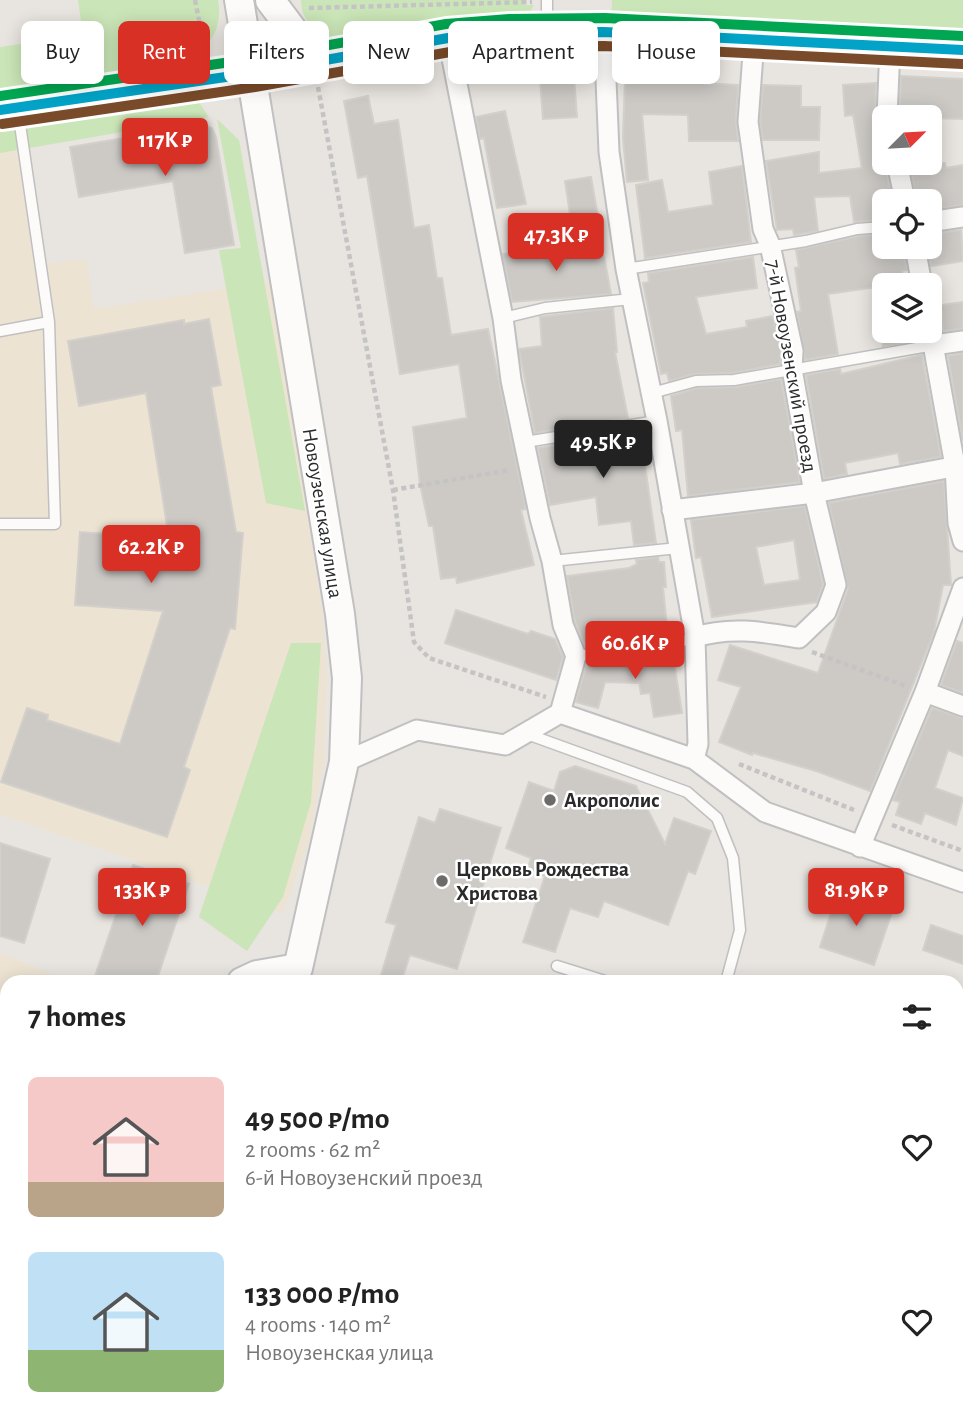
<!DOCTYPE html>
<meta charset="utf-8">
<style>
body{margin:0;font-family:"Alegreya Sans",sans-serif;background:#f2f2f2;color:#222;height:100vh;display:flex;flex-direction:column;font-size:26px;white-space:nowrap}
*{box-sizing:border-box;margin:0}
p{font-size:23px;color:#767676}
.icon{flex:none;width:38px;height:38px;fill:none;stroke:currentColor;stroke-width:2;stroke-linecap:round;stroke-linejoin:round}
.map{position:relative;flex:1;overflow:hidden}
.sheet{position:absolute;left:0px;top:975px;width:964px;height:450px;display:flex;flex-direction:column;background:#fff;border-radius:21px 21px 0 0;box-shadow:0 4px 18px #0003}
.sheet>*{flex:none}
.banner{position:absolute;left:21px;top:21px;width:922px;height:63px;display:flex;gap:14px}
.needle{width:46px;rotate:66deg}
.buttons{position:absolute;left:872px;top:105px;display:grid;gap:14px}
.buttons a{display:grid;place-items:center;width:70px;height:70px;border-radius:10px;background:#fff;box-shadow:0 4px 18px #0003;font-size:35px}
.price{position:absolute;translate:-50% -60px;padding:0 16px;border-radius:7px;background:#d93025;color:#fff;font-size:23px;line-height:46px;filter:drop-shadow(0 2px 4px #0008)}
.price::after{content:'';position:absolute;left:50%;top:42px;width:21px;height:16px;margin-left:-10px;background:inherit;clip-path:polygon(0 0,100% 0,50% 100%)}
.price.on{background:#222;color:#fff}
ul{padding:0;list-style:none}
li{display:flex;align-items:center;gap:21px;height:175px;padding:0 28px}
li span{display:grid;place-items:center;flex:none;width:196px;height:140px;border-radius:10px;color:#555}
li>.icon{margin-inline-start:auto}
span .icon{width:84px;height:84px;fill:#fffc;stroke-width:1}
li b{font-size:30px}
h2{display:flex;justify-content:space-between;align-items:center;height:84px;padding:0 28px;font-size:30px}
.chip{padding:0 24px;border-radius:10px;background:#fff;box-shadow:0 4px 18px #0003;font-size:24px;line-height:63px}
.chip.on{background:#d93025;color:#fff}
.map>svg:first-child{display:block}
.industrial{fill:#dbd9db}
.education{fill:#ece3d3}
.green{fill:#cae5b7}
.building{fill:#cdcac6;stroke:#d3d0cb;stroke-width:2;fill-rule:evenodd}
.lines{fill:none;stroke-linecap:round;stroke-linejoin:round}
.service-casing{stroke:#c1c0c1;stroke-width:13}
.minor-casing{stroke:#c1c0c1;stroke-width:23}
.secondary-casing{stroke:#c1c0c1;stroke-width:32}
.primary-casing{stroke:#c4c3c1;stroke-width:33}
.path{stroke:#c5c4c4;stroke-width:4.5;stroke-dasharray:5 3.5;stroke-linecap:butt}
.service{stroke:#fcfbfa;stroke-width:10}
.minor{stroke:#fcfbfa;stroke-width:19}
.secondary{stroke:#fcfbfa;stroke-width:28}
.primary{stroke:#e7e1d2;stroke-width:30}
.bus-1-casing{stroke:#fff;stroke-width:16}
.bus-2-casing{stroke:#fff;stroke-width:16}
.bus-3-casing{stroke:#fff;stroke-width:16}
.bus-1{stroke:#02a3c6;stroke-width:10}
.bus-2{stroke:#7a4b2a;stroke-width:10}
.bus-3{stroke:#00a651;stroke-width:10}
.poi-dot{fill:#6c6b69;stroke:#fff;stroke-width:2.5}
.labels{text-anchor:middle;stroke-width:5;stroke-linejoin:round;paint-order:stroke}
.street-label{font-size:21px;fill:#2a2a2a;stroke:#fff}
.poi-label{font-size:21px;font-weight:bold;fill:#2a2a2a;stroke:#fff;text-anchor:start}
</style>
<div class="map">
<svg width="963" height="1423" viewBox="0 0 963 1423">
<rect width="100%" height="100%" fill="#e8e4df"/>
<!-- industrial -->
<path class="industrial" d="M963,1310V1423H866L864,1418H957V1311Z
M498,1418H662L661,1423H496Z"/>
<!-- education -->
<path class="education" d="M12,118L35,265L86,259L94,309L271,282L322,612L327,677L324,760L309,841L283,913L0,814V120Z
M0,953L71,982H7V1299L0,1296Z"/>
<!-- green -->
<path class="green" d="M78,0H218C221,16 218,34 206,45C177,74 44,85 0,92V47L83,35Z
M301,0H522V5H534L530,12L515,19L336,42C317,35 301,22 301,0Z
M612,0H963V35L611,19Z
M193,94L209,117L0,153V126Z
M217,119L239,140L305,511L266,503L219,250L241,248Z
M291,643H321L311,802L283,897L247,951L199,917Z"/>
<!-- building -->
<path class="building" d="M574,76L577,117L543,119L540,79Z
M901,76L963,79V119L899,117Z
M625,79L738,85L736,121L738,141H689L688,115L642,114L648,180L627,182L623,138Z
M876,83L875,117L893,201H884V220L854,222L850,196L814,197L818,231L794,235L793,229L777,230L766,161L819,152V173L862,168L853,115L845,116L843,85Z
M763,85L801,86V107H820L819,140H763L760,122Z
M368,96L374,124L398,120L414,228L429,225L437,278H442L451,335L488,329L526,509L521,510L534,565L457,583L456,577L441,579L433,526H429L420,484L413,427L467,418L459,364L400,374L367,176L358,178L344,101Z
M505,111L526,204L497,208L484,138L480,139L476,117Z
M201,125L212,128L216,137L234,245L185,253L173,181L79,197L70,147Z
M909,163H945L946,168L963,165V205L929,210V201H917Z
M742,166L751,242L645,258L636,185L662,180L668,212L713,205L709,172Z
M591,177L598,217L571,221L565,181Z
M961,230L963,261L931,266L927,247L929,234Z
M884,234V247H903L907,270L902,271L903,279L884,282V286L828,294L838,354L805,360L797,312L801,311L795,268L799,267L796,250L858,236Z
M592,241L594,258L604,256L611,294L512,302L503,254Z
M753,257L757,288L696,297L706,334L747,327L746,321L773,316L781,352L780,364L733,373L695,374L669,381L667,373L661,374L643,283L649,282L648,273Z
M963,302V329L943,331L941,305Z
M613,308L617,352H615L628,418L535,433L519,349L542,346L540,317Z
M209,319L221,385L211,387L236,532L243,533L235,629L230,628L184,767L190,770L167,837L1,782L27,708L48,715L47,720L120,744L163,611L75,605L80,532L169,538L146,393L79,406L68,341L184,320V324Z
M880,331H918L920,340L883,346Z
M963,353V441L948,356Z
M922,355L941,457L900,464L898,453L845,463L847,474L824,479L806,375L840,369L841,374Z
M781,379L800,482L688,496L682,430L676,431L671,396L697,388L735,387Z
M630,433L632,438L641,437L656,543L634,545L631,521L599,525L596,497L550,505L538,448Z
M944,481L951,585H943L934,632L870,791L816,771L753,753L752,755L719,742L741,687L718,680L730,645L818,673L848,589L829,503Z
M805,506L823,584L817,602L712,617L701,557L696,558L691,520ZM794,540L800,580L764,585L756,547Z
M658,557L659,562H664L666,587H663L668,637L586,647L575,622L567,576L629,568L637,564L636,560Z
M456,610L528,634L531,631L555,639L563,657L556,680L445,643Z
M957,641L963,643V693L941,685Z
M669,652L670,657L673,656L682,713L654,717L650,693L641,694L639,683L605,682L598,708L576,702L587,662Z
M932,708L963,718V756L948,750L935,788L963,798L956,825L925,813L921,824L896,815L900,802L893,800Z
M575,766L636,786L665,844L674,818L711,831L695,874L688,871L668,925L604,901L598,917L570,908L555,952L523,942L545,876L527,871L531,858L506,848L529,782L554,791L560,772Z
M440,809L501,828L457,969L410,955L401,982H379L396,925L386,922L419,817L435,823Z
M0,843L50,859L24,943L0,936Z
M133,865L189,884L156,982H93Z
M838,891L893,909L874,965L820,947Z
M931,925L963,936V964L923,950Z"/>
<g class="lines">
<!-- service casing -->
<g class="service-casing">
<path id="service" d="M547,0V30
M626,269L806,241L857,229L884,227
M503,318L545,308L631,299
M0,331L49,322
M652,393L696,381L734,380L934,345
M525,442L657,421
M0,524H55L49,322L18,111
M552,561L678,548
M576,656L674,644L695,637
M527,734L687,792L717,818L733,858L740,930L726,982
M557,966L608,982"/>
</g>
<!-- minor casing -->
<g class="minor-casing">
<path id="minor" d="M604,32L609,152L626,269L657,421L695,637L698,744L694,759
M448,38L503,318L511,380L540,518L552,561L563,625L576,656L560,713
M887,117L890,47
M897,163L905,201
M929,222L963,217
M915,247L922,285
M929,322L955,466L958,523L963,541
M934,345L963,341
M672,510L814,493L963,465
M695,637C731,626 763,632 799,638L826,612L836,585L814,493L792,369L793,351L770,245L763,229L748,122L754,40
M925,692L963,706
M560,713L694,759L765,812L963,882
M344,762L417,730L505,745L560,713
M860,847L925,692L963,588
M326,1418L342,1423
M55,1423L57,1418
M486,1423L488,1418"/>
</g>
<!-- secondary casing -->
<g class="secondary-casing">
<path id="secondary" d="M239,0L340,614L347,678L344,762L298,968
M270,0L315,60
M242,982L257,975L298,968
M0,1312L7,1314
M811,1418L813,1423"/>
</g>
<!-- primary casing -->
<g class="primary-casing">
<path id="primary" d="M0,110L253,73L448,38L510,33L604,32L963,50"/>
</g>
<!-- path -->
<path class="path" d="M195,0L206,54
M309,8L532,2
M318,87L393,490L414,642L429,658L546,697
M393,490L510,470
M812,652L906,686
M739,764L854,810
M892,825L963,851"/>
<!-- service -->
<use href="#service" class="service"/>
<!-- minor -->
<use href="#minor" class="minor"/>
<!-- secondary -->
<use href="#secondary" class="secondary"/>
<!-- primary -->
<use href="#primary" class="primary"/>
<!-- bus-1 casing -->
<g class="bus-1-casing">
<path id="bus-1" d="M0,110L253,73L448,38L510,33L604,32L963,50"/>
</g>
<!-- bus-2 casing -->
<g class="bus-2-casing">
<path id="bus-2" d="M2,124L255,87L450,52L511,47L604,46L962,64"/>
</g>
<!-- bus-3 casing -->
<g class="bus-3-casing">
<path id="bus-3" d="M0,96L251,59L446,24L509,19L605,18L963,36"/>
</g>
<!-- bus-1 -->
<use href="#bus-1" class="bus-1"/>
<!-- bus-2 -->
<use href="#bus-2" class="bus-2"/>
<!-- bus-3 -->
<use href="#bus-3" class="bus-3"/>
</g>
<!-- markers -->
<g class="poi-dot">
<circle cx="550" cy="800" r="7"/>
<circle cx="442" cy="881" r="7"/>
</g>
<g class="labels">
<!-- street labels -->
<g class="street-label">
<text transform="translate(792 366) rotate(80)" y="7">7-й Новоузенский проезд</text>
<text transform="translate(323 513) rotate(81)" y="7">Новоузенская улица</text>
</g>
<!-- poi labels -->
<g class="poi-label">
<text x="564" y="807">Акрополис</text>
<text x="456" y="876">Церковь Рождества<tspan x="456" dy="24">Христова</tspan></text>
</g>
</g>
</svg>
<div class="buttons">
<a><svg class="needle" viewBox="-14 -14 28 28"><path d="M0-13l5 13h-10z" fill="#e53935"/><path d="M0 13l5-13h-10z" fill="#767676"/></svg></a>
<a><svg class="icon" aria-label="locate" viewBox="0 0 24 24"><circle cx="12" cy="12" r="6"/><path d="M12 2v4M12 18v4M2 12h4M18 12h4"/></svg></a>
<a><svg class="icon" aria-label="layers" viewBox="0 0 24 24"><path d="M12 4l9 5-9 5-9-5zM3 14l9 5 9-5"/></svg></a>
</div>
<b class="price" style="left:165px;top:178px">117K ₽</b>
<b class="price" style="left:556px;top:273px">47.3K ₽</b>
<b class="price on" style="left:603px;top:480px">49.5K ₽</b>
<b class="price" style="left:151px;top:585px">62.2K ₽</b>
<b class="price" style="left:635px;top:681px">60.6K ₽</b>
<b class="price" style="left:142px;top:928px">133K ₽</b>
<b class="price" style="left:856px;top:928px">81.9K ₽</b>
<div class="banner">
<a class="chip">Buy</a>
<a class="chip on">Rent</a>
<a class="chip">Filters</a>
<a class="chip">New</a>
<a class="chip">Apartment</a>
<a class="chip">House</a>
</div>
<section class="sheet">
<h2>7 homes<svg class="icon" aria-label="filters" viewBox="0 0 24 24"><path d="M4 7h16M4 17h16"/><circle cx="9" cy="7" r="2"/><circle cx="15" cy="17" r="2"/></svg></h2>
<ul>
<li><span style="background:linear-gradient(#f6c9c9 75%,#b9a48a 0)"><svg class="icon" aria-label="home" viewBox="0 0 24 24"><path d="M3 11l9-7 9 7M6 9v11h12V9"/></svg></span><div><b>49 500 ₽/mo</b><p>2 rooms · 62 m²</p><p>6-й Новоузенский проезд</p></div><svg class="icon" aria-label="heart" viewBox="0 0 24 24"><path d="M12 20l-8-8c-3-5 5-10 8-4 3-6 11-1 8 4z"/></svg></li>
<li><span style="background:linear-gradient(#bfe0f5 70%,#8fb573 0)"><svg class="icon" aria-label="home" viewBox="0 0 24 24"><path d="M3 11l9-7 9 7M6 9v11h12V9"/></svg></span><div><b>133 000 ₽/mo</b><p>4 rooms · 140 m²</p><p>Новоузенская улица</p></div><svg class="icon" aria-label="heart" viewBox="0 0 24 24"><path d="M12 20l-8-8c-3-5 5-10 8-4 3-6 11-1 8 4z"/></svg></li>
</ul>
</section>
</div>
